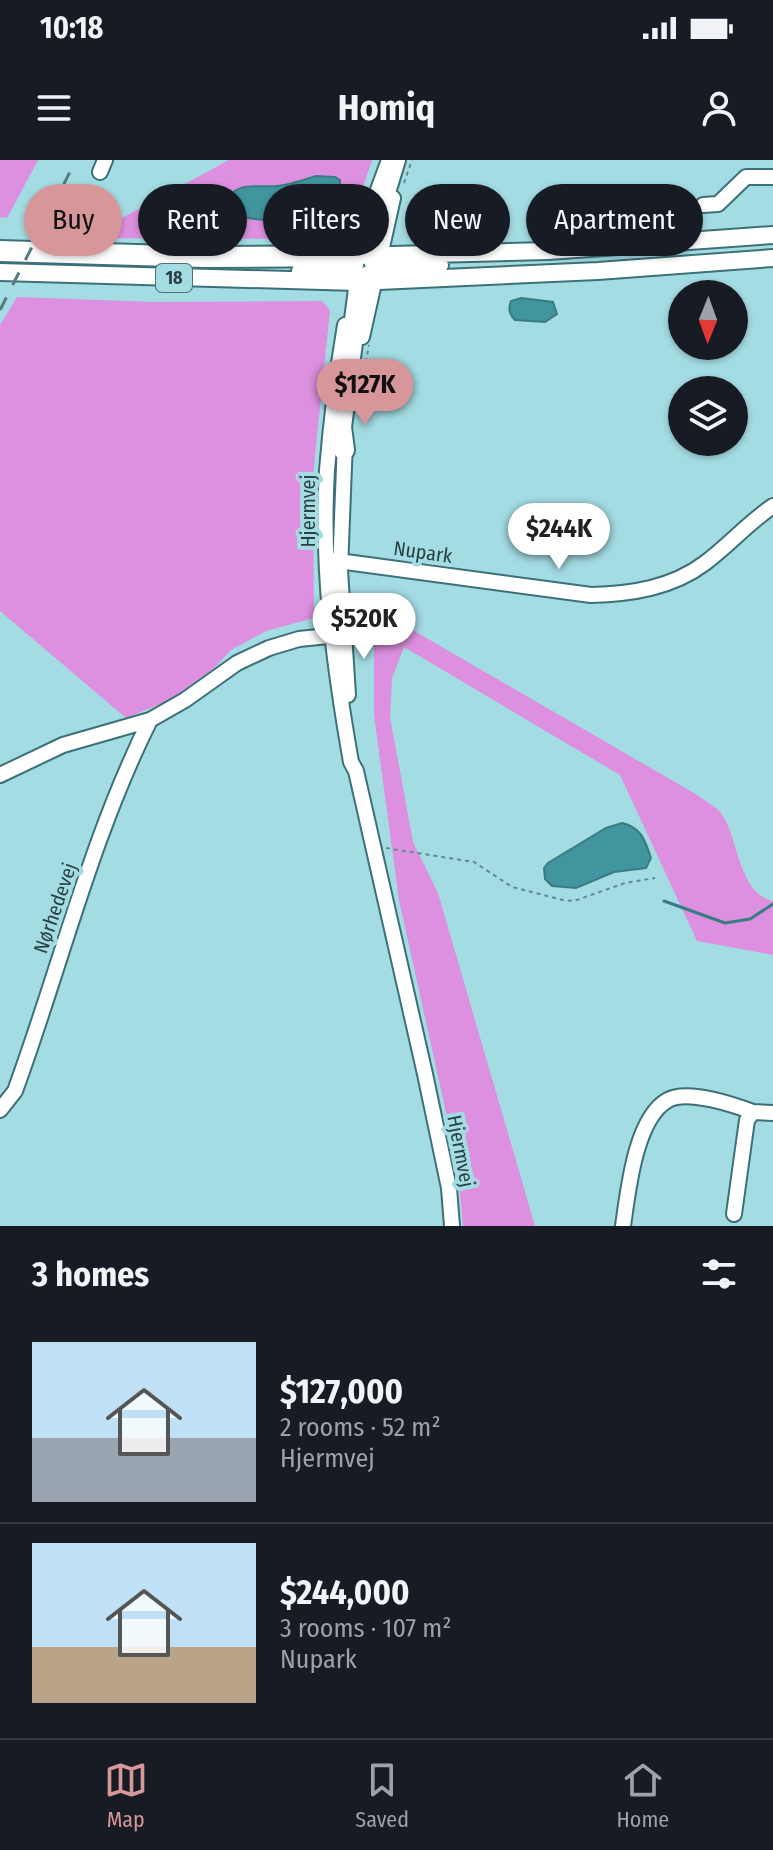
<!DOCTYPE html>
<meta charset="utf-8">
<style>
body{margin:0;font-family:"Fira Sans Condensed",sans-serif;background:#242831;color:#f1f3f6;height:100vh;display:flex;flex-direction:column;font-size:30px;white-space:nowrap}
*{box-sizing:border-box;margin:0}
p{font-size:26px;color:#9ea1a6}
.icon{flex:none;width:44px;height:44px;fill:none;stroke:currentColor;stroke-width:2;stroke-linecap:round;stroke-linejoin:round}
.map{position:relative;height:1066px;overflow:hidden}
.details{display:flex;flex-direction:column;background:#171b24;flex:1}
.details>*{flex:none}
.top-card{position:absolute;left:24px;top:24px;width:726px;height:72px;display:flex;gap:16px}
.needle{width:52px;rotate:181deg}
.buttons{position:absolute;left:668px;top:120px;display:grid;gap:16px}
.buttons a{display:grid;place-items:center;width:80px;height:80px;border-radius:50%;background:#171b24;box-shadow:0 2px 6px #0004;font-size:40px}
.price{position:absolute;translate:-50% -68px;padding:0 18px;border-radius:28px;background:#fff;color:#222;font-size:26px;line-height:52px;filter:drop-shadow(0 2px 4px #0008)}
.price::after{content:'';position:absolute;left:50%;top:48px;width:24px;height:18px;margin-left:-12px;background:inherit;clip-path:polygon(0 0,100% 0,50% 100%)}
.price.selected{background:#d7979a;color:#111}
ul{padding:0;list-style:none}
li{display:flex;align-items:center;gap:24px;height:200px;padding:0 32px}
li+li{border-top:2px solid #363941}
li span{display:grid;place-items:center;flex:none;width:224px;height:160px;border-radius:0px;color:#555}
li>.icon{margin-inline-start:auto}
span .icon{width:96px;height:96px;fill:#fffc;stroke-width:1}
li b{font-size:34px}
h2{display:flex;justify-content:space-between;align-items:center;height:96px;padding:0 32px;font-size:34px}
.pill{padding:0 28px;border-radius:36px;background:#171b24;box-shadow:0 2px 6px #0004;font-size:28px;line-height:72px}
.pill.selected{background:#d7979a;color:#111}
.status{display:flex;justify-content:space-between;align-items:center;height:56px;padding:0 40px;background:#171b24;direction:ltr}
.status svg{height:22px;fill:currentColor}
header{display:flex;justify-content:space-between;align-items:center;height:104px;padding:0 32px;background:#171b24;font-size:36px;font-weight:700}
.dock{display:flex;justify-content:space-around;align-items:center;height:112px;border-top:2px solid #363941;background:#171b24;font-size:22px;color:#9ea1a6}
.dock a{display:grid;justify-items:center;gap:4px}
.dock .selected{color:#d7979a}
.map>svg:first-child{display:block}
.green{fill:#dc90df}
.water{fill:#40959f;stroke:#397c84;stroke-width:2}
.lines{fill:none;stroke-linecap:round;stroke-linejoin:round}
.stream{stroke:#397c84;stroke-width:3}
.minor-casing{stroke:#3b7177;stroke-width:18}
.major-casing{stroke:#3b7177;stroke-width:20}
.highway-casing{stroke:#3b7177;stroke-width:24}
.path{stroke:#62898e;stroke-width:2;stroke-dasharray:4 4;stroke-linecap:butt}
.minor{stroke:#fff;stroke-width:14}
.major{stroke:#fff;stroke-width:16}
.highway{stroke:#fff;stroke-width:20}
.rail{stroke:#577a7e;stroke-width:3;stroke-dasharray:14 14;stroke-linecap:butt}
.labels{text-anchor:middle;stroke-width:8;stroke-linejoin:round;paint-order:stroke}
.shield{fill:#a4dce3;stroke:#4f7074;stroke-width:2}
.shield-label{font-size:18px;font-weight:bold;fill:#2a4144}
.street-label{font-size:20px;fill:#2a4144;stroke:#a4dce3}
</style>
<div class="status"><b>10:18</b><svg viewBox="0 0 49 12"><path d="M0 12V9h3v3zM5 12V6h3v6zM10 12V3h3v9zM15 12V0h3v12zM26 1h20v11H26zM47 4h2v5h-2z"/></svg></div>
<header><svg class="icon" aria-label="menu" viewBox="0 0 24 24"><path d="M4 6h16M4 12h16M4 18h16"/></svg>Homiq<svg class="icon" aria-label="person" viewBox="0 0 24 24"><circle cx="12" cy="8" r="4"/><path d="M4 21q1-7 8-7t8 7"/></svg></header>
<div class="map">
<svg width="773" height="1066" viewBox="0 0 773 1066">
<rect width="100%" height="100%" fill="#a4dce3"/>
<!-- green -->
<path class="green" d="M0,0H38L7,58L0,57Z
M229,0H372L346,79L50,78L58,63L116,61Z
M17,137L155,142L322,141L330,150L313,316L314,458L266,471L231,490L213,509L168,541L126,558L0,451V165Z
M378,450L699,636C705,641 715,646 720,652C739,675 737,733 773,741V795L697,781L620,615L404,487L392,518L390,557L413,682L438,733L535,1066H463L457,1002L399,740L374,555V477Z"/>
<!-- water -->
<path class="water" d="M316,16L335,17L340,20V33L335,51C310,66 252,62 225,52L223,41C243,20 252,28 277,26C290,25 303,20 316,16Z
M521,138L553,142L557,154L545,162L515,160C509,154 508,149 511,141Z
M622,663C641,667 645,680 651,698L646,708L614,712L576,728L552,726L545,719L544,708L548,703L606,668Z"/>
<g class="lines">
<!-- stream -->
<path class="stream" d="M664,741L725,763L750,759L773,744"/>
<!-- minor casing -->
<g class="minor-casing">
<path id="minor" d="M100,12L105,0
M703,45L718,44L746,17H773
M356,105L364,68L389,0
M345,165C337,213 331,261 327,310C321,408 334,506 351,602L356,611L425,914L449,1028L452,1066
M362,177L393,38
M345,281L340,410L348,535
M331,400L591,435C631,434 672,428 705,403C729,385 748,363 773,346
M150,560L185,540L237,503L269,488L299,479L338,475
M0,615L63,585L150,560C91,678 60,808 15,931L0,950
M734,1054L747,960L753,952L773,953
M623,1066C628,1032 635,958 668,940C687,929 734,945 753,952"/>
</g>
<!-- major casing -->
<g class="major-casing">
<path id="major" d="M352,96L548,91L773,75
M373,104L370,88L397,0
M300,111L353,109
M0,112L357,122L598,111L773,98
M355,121L379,108L440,105"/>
</g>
<!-- highway casing -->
<g class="highway-casing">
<path id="highway" d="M0,91L206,97L352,96
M330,96L350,109L359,129L341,267L344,290"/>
</g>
<!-- path -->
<path class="path" d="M404,23L412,0
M363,218L369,185
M386,688L474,702L512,727L563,740L574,741L625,723L655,718"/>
<!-- minor -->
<use href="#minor" class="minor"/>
<!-- major -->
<use href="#major" class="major"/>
<!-- highway -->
<use href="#highway" class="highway"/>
<!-- rail -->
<path class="rail" d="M0,150L76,0"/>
</g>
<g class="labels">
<!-- shield labels -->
<rect class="shield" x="156" y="104" width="36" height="28" rx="6"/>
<g class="shield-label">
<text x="174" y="124">18</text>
</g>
<!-- street labels -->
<g class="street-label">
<text transform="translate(308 351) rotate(-90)" y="7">Hjermvej</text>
<text transform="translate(423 392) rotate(8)" y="7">Nupark</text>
<text transform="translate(55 748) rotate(-71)" y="7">Nørhedevej</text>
<text transform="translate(461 991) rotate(79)" y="7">Hjermvej</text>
</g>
</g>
</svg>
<div class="buttons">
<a><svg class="needle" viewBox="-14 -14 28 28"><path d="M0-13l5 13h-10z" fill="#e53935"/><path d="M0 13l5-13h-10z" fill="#9ea1a6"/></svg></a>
<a><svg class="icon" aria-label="layers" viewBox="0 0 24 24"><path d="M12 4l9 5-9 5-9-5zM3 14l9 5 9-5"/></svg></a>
</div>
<b class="price selected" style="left:365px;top:267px">$127K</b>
<b class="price" style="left:559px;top:411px">$244K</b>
<b class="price" style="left:364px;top:501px">$520K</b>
<div class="top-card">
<a class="pill selected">Buy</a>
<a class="pill">Rent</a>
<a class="pill">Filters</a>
<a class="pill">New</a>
<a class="pill">Apartment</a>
</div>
</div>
<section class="details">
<h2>3 homes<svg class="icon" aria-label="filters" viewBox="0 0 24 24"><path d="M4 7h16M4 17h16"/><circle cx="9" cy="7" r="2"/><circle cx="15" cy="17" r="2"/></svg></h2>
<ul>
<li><span style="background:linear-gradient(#bfe0f5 60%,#9aa5b1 0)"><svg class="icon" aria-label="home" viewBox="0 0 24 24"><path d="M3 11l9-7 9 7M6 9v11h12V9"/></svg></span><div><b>$127,000</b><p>2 rooms · 52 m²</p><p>Hjermvej</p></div></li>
<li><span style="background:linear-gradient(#bfe0f5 65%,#b9a48a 0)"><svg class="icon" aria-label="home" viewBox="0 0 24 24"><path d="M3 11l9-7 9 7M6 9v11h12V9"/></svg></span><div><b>$244,000</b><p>3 rooms · 107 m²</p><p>Nupark</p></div></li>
</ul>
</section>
<nav class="dock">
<a class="selected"><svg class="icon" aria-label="map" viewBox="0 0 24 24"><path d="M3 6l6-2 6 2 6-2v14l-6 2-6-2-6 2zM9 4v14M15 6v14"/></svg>Map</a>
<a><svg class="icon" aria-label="saved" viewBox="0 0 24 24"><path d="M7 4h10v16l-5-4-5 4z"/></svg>Saved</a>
<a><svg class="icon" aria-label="home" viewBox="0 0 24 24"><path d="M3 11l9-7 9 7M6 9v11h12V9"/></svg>Home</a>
</nav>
